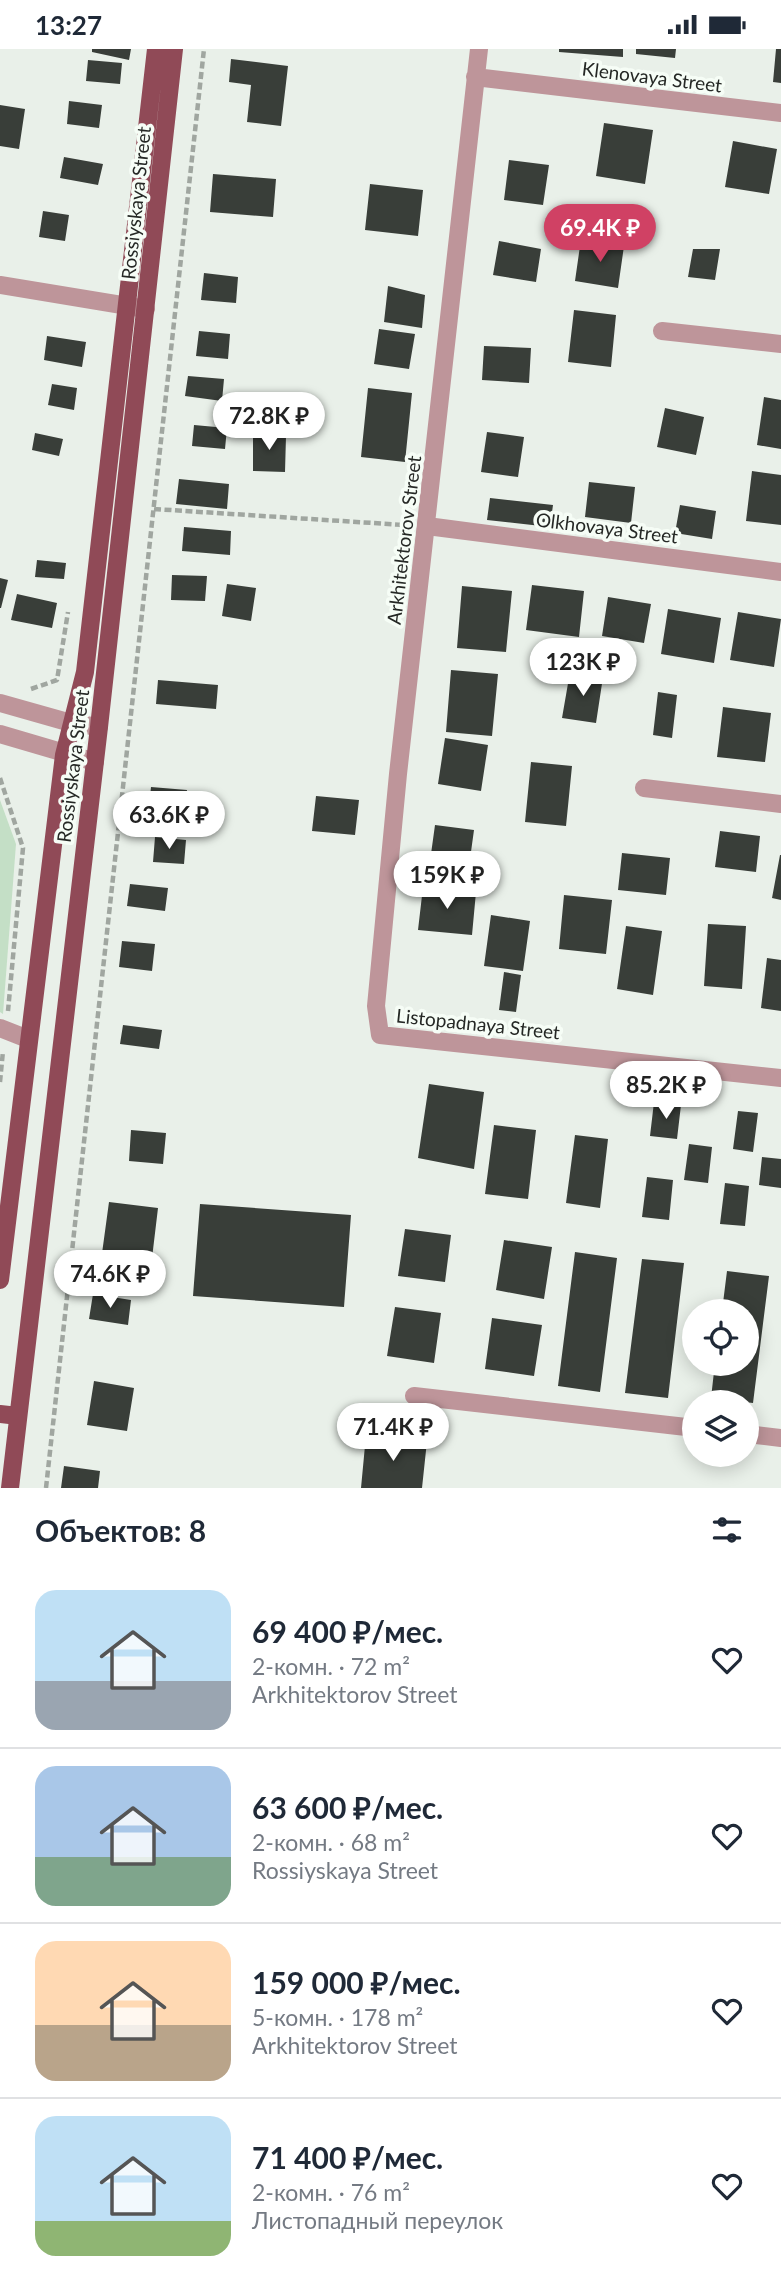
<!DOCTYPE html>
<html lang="ru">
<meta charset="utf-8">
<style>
body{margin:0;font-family:Lato,sans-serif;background:#f2f2f3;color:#1f2937;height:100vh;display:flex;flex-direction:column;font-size:26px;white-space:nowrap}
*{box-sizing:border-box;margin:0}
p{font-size:23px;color:#747a83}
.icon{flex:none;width:38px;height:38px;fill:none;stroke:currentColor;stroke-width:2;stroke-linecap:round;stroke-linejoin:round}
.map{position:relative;height:1439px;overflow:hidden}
.panel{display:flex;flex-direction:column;background:#fff;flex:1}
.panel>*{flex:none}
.tools{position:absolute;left:682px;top:1250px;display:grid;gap:14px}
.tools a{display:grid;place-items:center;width:77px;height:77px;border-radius:50%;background:#fff;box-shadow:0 4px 18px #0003;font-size:35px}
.price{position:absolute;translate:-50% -60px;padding:0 16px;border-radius:24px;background:#fff;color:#222;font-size:23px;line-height:46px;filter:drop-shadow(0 2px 4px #0008)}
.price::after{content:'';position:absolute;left:50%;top:42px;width:21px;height:16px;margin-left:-10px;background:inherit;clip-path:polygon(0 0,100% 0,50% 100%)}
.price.current{background:#d04164;color:#fff}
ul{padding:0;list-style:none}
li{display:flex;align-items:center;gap:21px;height:175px;padding:0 35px}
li+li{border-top:2px solid #e0e1e3}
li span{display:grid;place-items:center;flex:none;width:196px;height:140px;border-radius:21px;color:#555}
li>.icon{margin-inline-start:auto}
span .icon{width:84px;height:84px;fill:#fffc;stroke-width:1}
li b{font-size:30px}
h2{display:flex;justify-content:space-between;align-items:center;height:84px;padding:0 35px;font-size:30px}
.status{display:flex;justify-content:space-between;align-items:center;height:49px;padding:0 35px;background:#fff;direction:ltr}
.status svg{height:19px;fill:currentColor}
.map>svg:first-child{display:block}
.green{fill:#c4dfc6}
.building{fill:#393e39}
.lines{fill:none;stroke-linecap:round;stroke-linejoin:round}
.path{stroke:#a0a6a0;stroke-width:4.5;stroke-dasharray:7 3.5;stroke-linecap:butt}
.minor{stroke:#be959a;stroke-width:18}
.major{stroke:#904a57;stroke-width:18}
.labels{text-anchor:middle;stroke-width:7;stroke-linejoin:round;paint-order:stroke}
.street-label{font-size:19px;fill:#252825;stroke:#f6fdf6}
</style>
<div class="status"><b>13:27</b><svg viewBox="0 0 49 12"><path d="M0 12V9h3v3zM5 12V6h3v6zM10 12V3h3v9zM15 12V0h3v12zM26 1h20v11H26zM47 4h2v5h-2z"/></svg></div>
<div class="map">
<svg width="781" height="1439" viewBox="0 0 781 1439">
<rect width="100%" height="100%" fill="#e9f0e9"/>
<!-- green -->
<path class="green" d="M0,751L16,795L3,965L0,963Z"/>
<!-- building -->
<path class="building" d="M92,0H131L129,11L92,3Z
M559,0H623V8L559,3Z
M636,0H676L675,9L636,5Z
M776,0H781V34L773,33Z
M231,10L288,17L281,77L247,73L251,36L229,33Z
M88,11L122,14L120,35L86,32Z
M69,52L102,56L99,79L67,75Z
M0,56L25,60L19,100L0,97Z
M604,74L653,81L645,135L596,127Z
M733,92L777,100L769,145L725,138Z
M64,108L103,115L98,136L60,129Z
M509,111L549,116L543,156L504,151Z
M213,125L276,130L273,168L210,163Z
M370,135L423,141L418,187L365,181Z
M43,162L69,166L65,192L39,188Z
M581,190L624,197L618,239L575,232Z
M499,192L541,200L536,233L493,226Z
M693,200H720L715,231L688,228Z
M204,224L238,228L236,254L201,251Z
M388,237L425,246L422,279L384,273Z
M574,261L616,266L611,318L568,313Z
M379,280L415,285L409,320L374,315Z
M199,282L230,285L228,310L196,307Z
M47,287L86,293L82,318L44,311Z
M484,297L531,299L529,334L482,331Z
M188,327L224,330L222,352L185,347Z
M52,335L77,339L74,361L48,356Z
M368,339L412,344L405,413L361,408Z
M764,348L781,351V400L757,396Z
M665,359L704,368L696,406L657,398Z
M194,376L227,379L225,400L192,397Z
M253,382L286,387L285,423L253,422Z
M487,383L524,388L518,428L481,423Z
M35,384L63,390L59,407L32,401Z
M752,422L781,426V476L746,472Z
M179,430L229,435L227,460L176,455Z
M589,433L635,438L631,474L585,468Z
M490,449L553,456L550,478L487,471Z
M680,456L716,462L712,490L675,484Z
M184,478L231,482L230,506L182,502Z
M37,511L66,514L64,530L35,528Z
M172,526L207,527L205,552L171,551Z
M0,529L8,531L1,559H0Z
M227,535L256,539L251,572L222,567Z
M532,536L584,542L579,588L526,581Z
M462,537L512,542L506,603L457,599Z
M17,545L57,554L52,579L11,571Z
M608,548L651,555L644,594L602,587Z
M668,560L721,569L714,614L661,605Z
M738,563L781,570L774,618L730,611Z
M451,621L498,625L492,687L446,683Z
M570,623L603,628L596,674L562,669Z
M158,631L218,636L216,660L156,655Z
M658,643L677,646L672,689L653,686Z
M723,658L771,664L765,713L717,708Z
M445,689L488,696L481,742L438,735Z
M531,713L572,717L566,777L525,773Z
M151,738L187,741L183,779L147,776Z
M316,747L359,751L355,786L312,782Z
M435,776L474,781L470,810L431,805Z
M720,782L760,787L756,823L715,818Z
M155,788L186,791L184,815L153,813Z
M622,804L670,809L666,846L618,841Z
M780,806H781V851L772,849Z
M130,835L168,839L165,862L127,857Z
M423,838L476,843L472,886L418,881Z
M564,846L612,851L606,905L559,900Z
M491,866L530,872L523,922L484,917Z
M708,875L746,877L742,940L704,937Z
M626,877L662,882L653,946L617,940Z
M122,892L155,895L152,922L119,918Z
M767,909L781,911V962L761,959Z
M504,923L521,926L516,963L499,961Z
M123,976L162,981L159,1000L120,995Z
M429,1035L484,1043L474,1120L418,1109Z
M654,1053L681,1056L677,1090L650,1087Z
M738,1062L758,1064L753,1103L733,1100Z
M494,1076L536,1081L528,1150L485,1145Z
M131,1081L166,1084L163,1115L129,1112Z
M575,1086L608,1090L600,1159L566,1154Z
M689,1095L712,1098L708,1134L684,1131Z
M762,1108L781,1110V1139L759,1136Z
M647,1128L673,1131L669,1171L642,1168Z
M725,1134L749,1137L745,1177L720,1175Z
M109,1153L158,1159L150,1226L100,1219Z
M200,1155L351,1166L344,1258L193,1247Z
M405,1180L451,1186L445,1233L398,1227Z
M504,1191L552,1198L544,1250L496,1241Z
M575,1203L617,1209L600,1343L558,1337Z
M642,1210L684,1214L668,1349L625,1344Z
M727,1222L769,1227L753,1354L711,1349L715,1314H747V1262H722Z
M93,1245L131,1251L128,1276L89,1270Z
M395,1258L441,1264L434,1314L387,1307Z
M492,1269L542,1276L534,1327L485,1320Z
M94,1332L134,1339L127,1382L87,1376Z
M366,1386L427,1392L422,1439H361Z
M64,1417L100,1422L98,1439H61Z"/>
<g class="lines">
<!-- path -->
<path class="path" d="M154,460L404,476
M31,640L57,631L68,563
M0,729L23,799L8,962
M0,1033L3,1002
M46,1439L204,0"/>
<!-- minor -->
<path class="minor" d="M479,0L398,725L376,957L380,986L781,1029
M475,28L781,64
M0,236L146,260
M662,282L781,295
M427,477L781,523
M0,654L71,674L99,678
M0,685L95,713
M644,739L781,755
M0,979L28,990
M414,1347L695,1379
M747,1385L781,1389"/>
<!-- major -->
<path class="major" d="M0,1231L64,706L85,623L156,0
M0,1365L18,1367
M10,1439L99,678L174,0"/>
</g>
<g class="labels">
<!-- street labels -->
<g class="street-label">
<text transform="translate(652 28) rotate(7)" y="7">Klenovaya Street</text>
<text transform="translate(136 154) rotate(-84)" y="7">Rossiyskaya Street</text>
<text transform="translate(607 479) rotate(7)" y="7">Olkhovaya Street</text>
<text transform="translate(404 491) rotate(-83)" y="7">Arkhitektorov Street</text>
<text transform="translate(73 717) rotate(-83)" y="7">Rossiyskaya Street</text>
<text transform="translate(478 975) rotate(6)" y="7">Listopadnaya Street</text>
</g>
</g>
</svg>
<div class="tools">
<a><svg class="icon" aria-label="locate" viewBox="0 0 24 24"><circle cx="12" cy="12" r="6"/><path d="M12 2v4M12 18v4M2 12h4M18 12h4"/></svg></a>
<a><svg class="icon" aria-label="layers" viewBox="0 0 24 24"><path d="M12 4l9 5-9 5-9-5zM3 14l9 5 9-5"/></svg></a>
</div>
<b class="price current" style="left:600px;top:215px">69.4K ₽</b>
<b class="price" style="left:269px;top:403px">72.8K ₽</b>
<b class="price" style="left:583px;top:649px">123K ₽</b>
<b class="price" style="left:169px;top:802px">63.6K ₽</b>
<b class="price" style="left:447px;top:862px">159K ₽</b>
<b class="price" style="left:666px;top:1072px">85.2K ₽</b>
<b class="price" style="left:110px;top:1261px">74.6K ₽</b>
<b class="price" style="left:393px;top:1414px">71.4K ₽</b>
</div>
<section class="panel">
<h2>Объектов: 8<svg class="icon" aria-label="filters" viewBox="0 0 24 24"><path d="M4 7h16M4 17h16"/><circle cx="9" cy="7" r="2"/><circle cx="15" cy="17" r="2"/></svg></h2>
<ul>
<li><span style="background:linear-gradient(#bfe0f5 65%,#9aa5b1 0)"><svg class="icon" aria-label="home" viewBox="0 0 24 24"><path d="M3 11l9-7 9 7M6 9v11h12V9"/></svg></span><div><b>69 400 ₽/мес.</b><p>2-комн. · 72 m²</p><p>Arkhitektorov Street</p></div><svg class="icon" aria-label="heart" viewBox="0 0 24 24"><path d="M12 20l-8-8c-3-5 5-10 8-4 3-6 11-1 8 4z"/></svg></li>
<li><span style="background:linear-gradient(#a9c7e8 65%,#7fa58c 0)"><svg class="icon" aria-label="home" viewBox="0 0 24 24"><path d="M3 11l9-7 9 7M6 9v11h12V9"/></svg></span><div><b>63 600 ₽/мес.</b><p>2-комн. · 68 m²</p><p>Rossiyskaya Street</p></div><svg class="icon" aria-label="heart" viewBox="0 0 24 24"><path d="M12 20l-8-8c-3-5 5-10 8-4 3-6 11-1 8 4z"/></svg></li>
<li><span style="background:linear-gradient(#ffd9b3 60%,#b9a48a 0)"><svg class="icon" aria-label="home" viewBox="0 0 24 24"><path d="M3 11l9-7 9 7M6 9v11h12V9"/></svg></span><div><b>159 000 ₽/мес.</b><p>5-комн. · 178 m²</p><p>Arkhitektorov Street</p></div><svg class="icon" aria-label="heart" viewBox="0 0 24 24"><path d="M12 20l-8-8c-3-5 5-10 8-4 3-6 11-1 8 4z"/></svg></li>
<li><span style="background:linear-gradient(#bfe0f5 75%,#8fb573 0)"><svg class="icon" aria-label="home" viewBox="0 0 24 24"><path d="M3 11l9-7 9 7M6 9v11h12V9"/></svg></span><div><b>71 400 ₽/мес.</b><p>2-комн. · 76 m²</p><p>Листопадный переулок</p></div><svg class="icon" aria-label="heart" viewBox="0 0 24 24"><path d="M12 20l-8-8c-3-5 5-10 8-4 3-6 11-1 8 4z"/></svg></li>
</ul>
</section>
